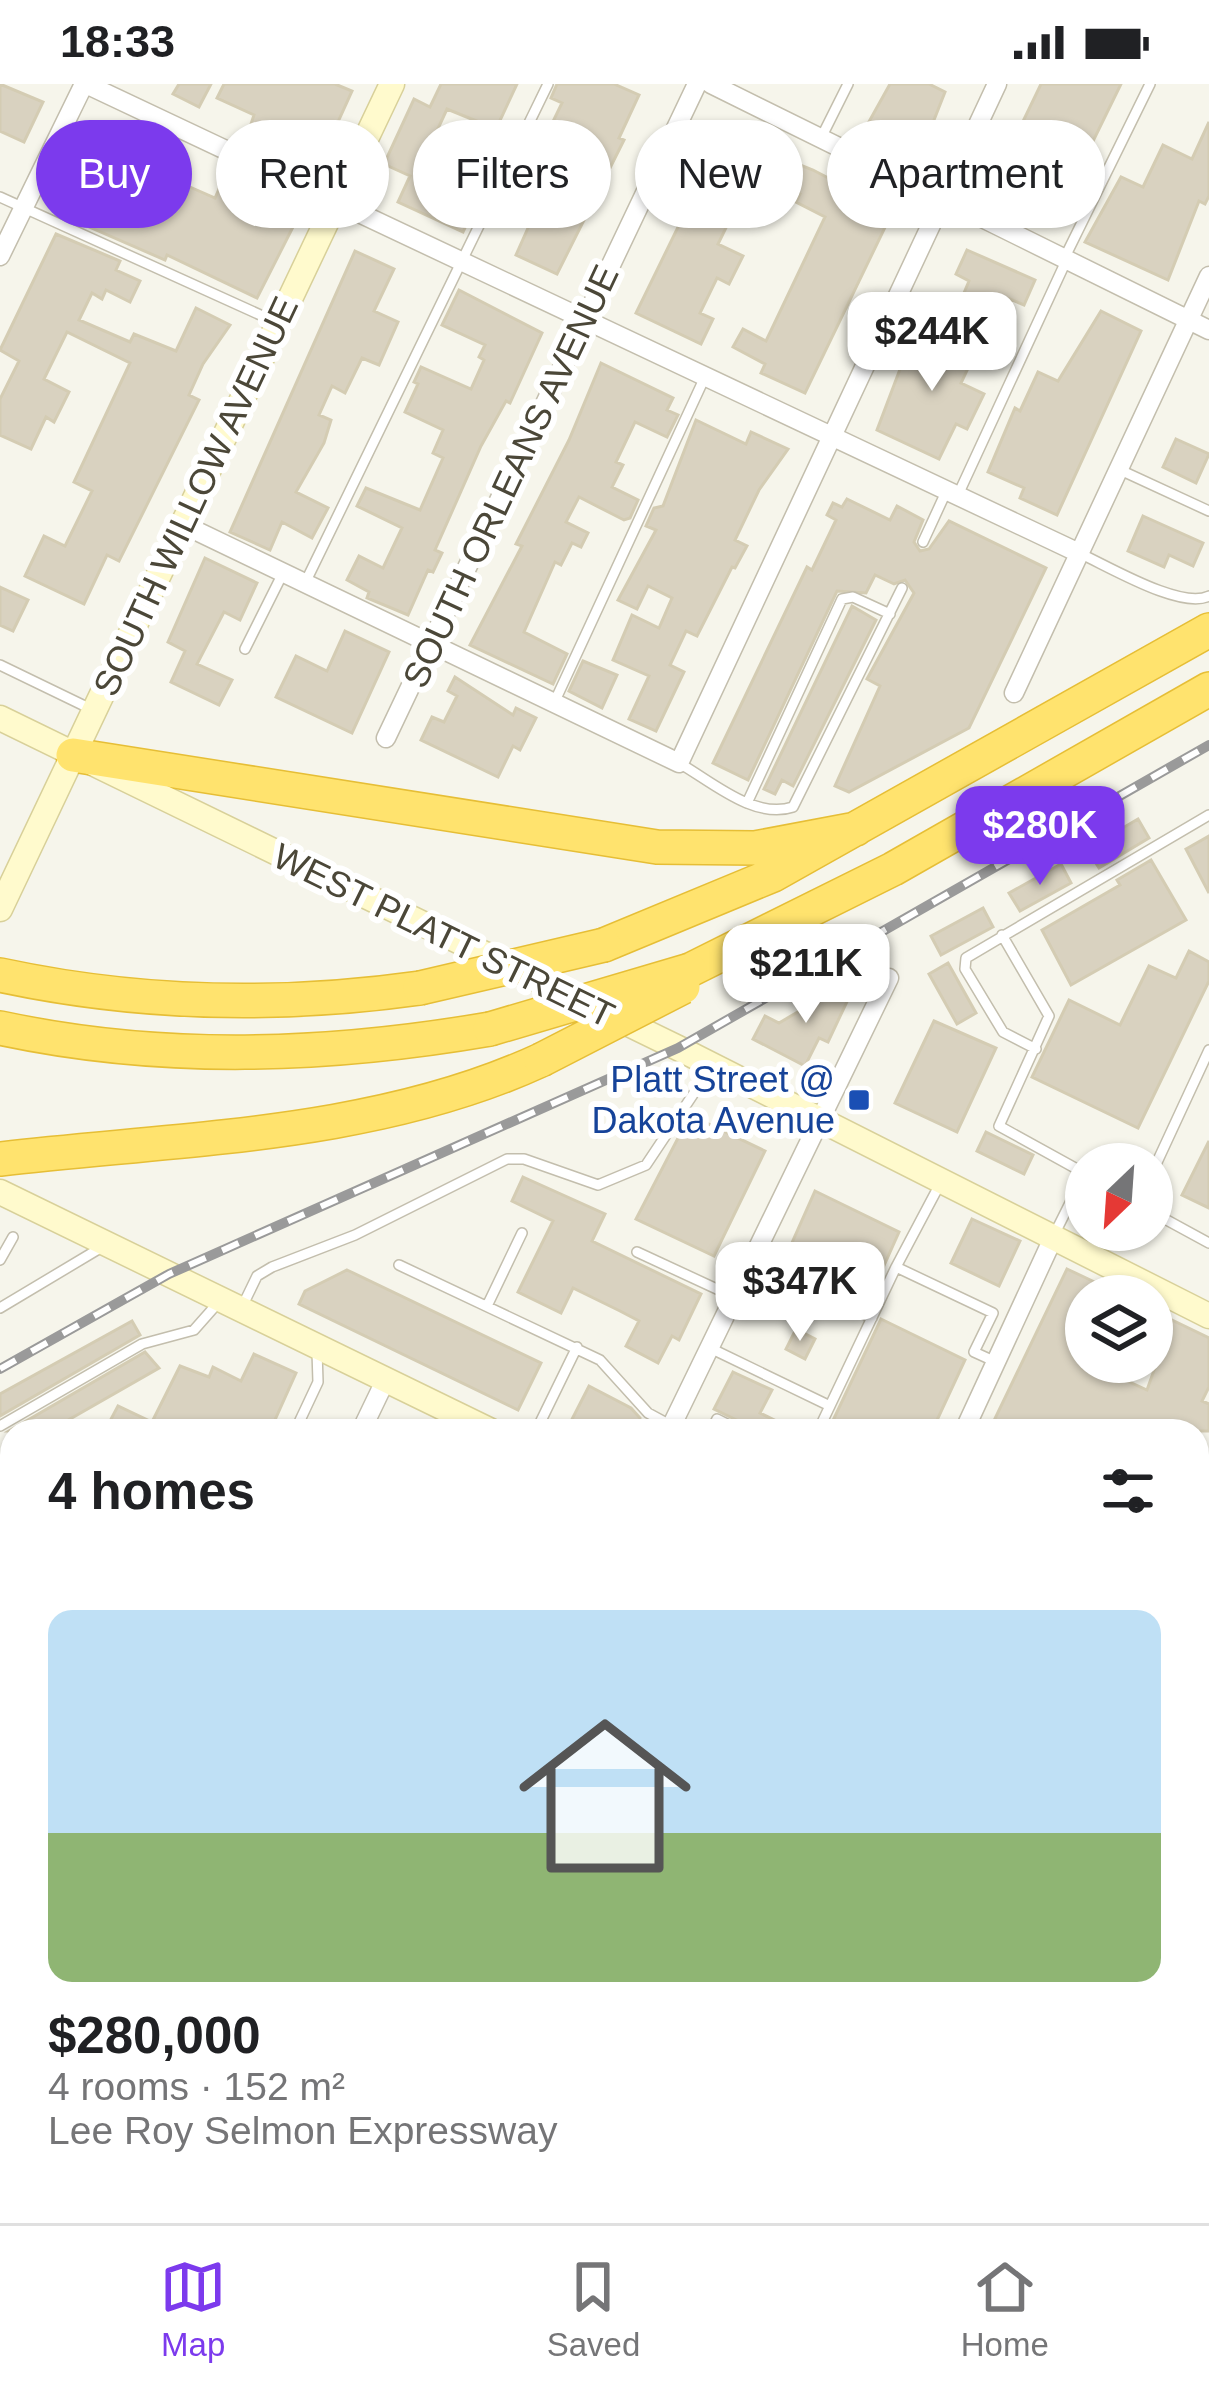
<!DOCTYPE html>
<meta charset="utf-8">
<style>
body{margin:0;font-family:Arial,sans-serif;background:#f2f2f2;color:#202124;height:100vh;display:flex;flex-direction:column;font-size:45px;white-space:nowrap}
*{box-sizing:border-box;margin:0}
p{font-size:39px;color:#757577}
.icon{flex:none;width:66px;height:66px;fill:none;stroke:currentColor;stroke-width:2;stroke-linecap:round;stroke-linejoin:round}
.map{position:relative;flex:1;overflow:hidden}
.details{position:absolute;left:0px;top:1335px;width:1209px;height:804px;display:flex;flex-direction:column;background:#fff;border-radius:36px 36px 0 0;box-shadow:0 3px 9px #0004}
.details>*{flex:none}
.hud{position:absolute;left:36px;top:36px;width:1137px;height:108px;display:flex;gap:24px}
.needle{width:78px;rotate:205deg}
.fabs{position:absolute;left:1065px;top:1059px;display:grid;gap:24px}
.fabs a{display:grid;place-items:center;width:108px;height:108px;border-radius:50%;background:#fff;box-shadow:0 3px 9px #0004;font-size:60px}
.price{position:absolute;translate:-50% -102px;padding:0 27px;border-radius:24px;background:#fff;color:#222;font-size:39px;line-height:78px;filter:drop-shadow(0 3px 6px #0008)}
.price::after{content:'';position:absolute;left:50%;top:72px;width:36px;height:27px;margin-left:-18px;background:inherit;clip-path:polygon(0 0,100% 0,50% 100%)}
.price.active{background:#7c3aed;color:#fff}
ul{padding:0;list-style:none}
li{display:grid;align-content:center;gap:24px;height:636px;padding:0 48px}
li span{display:grid;place-items:center;height:372px;border-radius:24px;color:#555}
li>.icon{margin-inline-start:auto}
span .icon{width:216px;height:216px;fill:#fffc;stroke-width:1}
li b{font-size:51px}
h2{display:flex;justify-content:space-between;align-items:center;height:144px;padding:0 48px;font-size:51px}
.chip{padding:0 42px;border-radius:54px;background:#fff;box-shadow:0 3px 9px #0004;font-size:42px;line-height:108px}
.chip.active{background:#7c3aed;color:#fff}
.status{display:flex;justify-content:space-between;align-items:center;height:84px;padding:0 60px;background:#fff;direction:ltr}
.status svg{height:33px;fill:currentColor}
.dock{display:flex;justify-content:space-around;align-items:center;height:168px;border-top:3px solid #e0e0e0;background:#fff;font-size:33px;color:#757577}
.dock a{display:grid;justify-items:center;gap:6px}
.dock .active{color:#7c3aed}
.map>svg:first-child{display:block}
.building{fill:#d9d2c0;stroke:#d4ccb3;stroke-width:3}
.lines{fill:none;stroke-linecap:round;stroke-linejoin:round}
.lane-casing{stroke:#c3bead;stroke-width:12}
.street-casing{stroke:#c3bead;stroke-width:21}
.secondary-casing{stroke:#d8d099;stroke-width:27}
.primary-casing{stroke:#ebd565;stroke-width:30}
.highway-casing{stroke:#e6be36;stroke-width:36}
.lane{stroke:#fff;stroke-width:9}
.street{stroke:#fff;stroke-width:18}
.secondary{stroke:#fffacd;stroke-width:24}
.primary{stroke:#fff19c;stroke-width:27}
.highway{stroke:#ffe36e;stroke-width:33}
.rail-casing{stroke:#9a9a9a;stroke-width:10}
.rail{stroke:#fff;stroke-width:6;stroke-dasharray:18;stroke-linecap:butt}
.highway-bridge-casing{stroke:#e6be36;stroke-width:36;stroke-linecap:butt}
.highway-bridge{stroke:#ffe36e;stroke-width:33}
.transit-dot{fill:#1a4fb4;stroke:#fff;stroke-width:4.5}
.labels{text-anchor:middle;stroke-width:12;stroke-linejoin:round;paint-order:stroke}
.street-label{font-size:36px;fill:#4b4738;stroke:#fff}
.transit-label{font-size:36px;fill:#164399;stroke:#fff;text-anchor:end}
</style>
<div class="status"><b>18:33</b><svg viewBox="0 0 49 12"><path d="M0 12V9h3v3zM5 12V6h3v6zM10 12V3h3v9zM15 12V0h3v12zM26 1h20v11H26zM47 4h2v5h-2z"/></svg></div>
<div class="map">
<svg width="1209" height="2139" viewBox="0 0 1209 2139">
<rect width="100%" height="100%" fill="#f6f5eb"/>
<!-- building -->
<path class="building" d="M0,0L43,18L24,58L0,47Z
M179,0H211L199,23L173,10Z
M224,0H335L352,7L322,73L251,40L254,31L217,14Z
M441,0H517L496,45L447,25L417,90L477,118L463,148L398,118L410,92L384,80L414,15L430,23Z
M557,0H614L639,11L619,54L624,56L557,190L516,171L536,126L515,116L562,19L551,14Z
M890,0H929L945,8L921,69L866,43Z
M1041,0H1121L1053,139L989,108Z
M1209,38V112L1205,120L1199,117L1168,196L1085,158L1121,93L1143,103L1163,61L1192,75Z
M94,44L172,79L167,91L190,103L215,114L219,105L295,139L257,214L167,171L165,176L71,135L80,116L63,108Z
M716,47L813,86L832,96L830,102L890,133L805,309L761,289L765,280L733,263L743,245L766,257L825,133L796,118L800,110L741,81L728,109L740,115L718,160L743,172L729,200L717,194L700,229L713,235L701,260L636,229L705,88L699,85Z
M56,150L120,177L116,186L140,197L130,218L106,206L102,215L92,209L79,236L130,258L134,250L176,267L196,224L230,241L203,280L189,311L199,316L119,477L107,471L84,520L25,492L44,452L65,462L92,407L74,398L130,279L67,248L44,295L69,308L54,338L46,333L31,365L0,351V315L19,277L0,266Z
M967,166L1035,196L1024,221L1010,215L1005,227L964,209L969,197L956,190Z
M355,167L394,185L374,227L398,238L379,281L362,274L345,309L332,302L319,331L331,336L324,359L296,408L328,424L312,454L282,438L270,466L230,448Z
M459,206L542,249L510,319L506,317L481,362L435,466L442,469L433,488L428,486L408,531L367,514L369,508L347,496L359,472L383,484L402,444L357,422L366,404L420,426L443,374L433,369L443,346L405,328L418,300L414,298L421,283L471,305L484,276L479,273L485,261L442,241Z
M1101,227L1141,247L1057,431L1020,414L1024,404L988,388L1015,324L1020,327L1038,288L1058,297Z
M929,240L978,263L961,299L984,310L967,345L956,340L939,375L877,346L905,272L913,276Z
M601,279L673,314L667,326L678,331L667,353L635,338L616,378L623,381L612,403L638,416L630,434L624,436L579,413L566,438L588,449L581,463L572,459L561,481L555,478L524,548L567,570L553,600L470,561L522,462L516,460L569,356Z
M696,336L746,360L751,348L788,365L759,406L735,456L747,462L735,484L732,483L697,552L686,547L670,581L684,588L656,647L629,635L649,592L613,576L632,531L659,544L672,514L648,502L637,525L618,516L656,446L646,442L654,424L663,422Z
M1176,355L1209,370L1196,399L1163,383Z
M847,415L890,436L897,422L923,436L914,458L920,467L929,465L949,437L1046,484L969,644L849,708L835,702L880,602L867,595L914,509L905,496L894,500L875,491L866,509L837,507L748,696L713,679L807,483L812,486L836,436L827,431L833,419L842,423Z
M1143,432L1203,459L1193,482L1169,471L1164,483L1128,467Z
M205,474L257,499L240,536L224,528L197,580L232,596L219,621L171,598L185,567L168,558Z
M0,503L28,516L13,547L0,541Z
M852,522L876,536L793,702L782,696L775,710L764,705Z
M345,547L389,568L352,649L276,613L296,572L327,587Z
M583,577L617,591L602,624L569,607Z
M455,593L513,631L516,624L536,634L520,666L513,662L498,693L421,656L432,633L444,638L457,612L448,607Z
M1138,735L1149,754L1099,784L1087,765Z
M1209,752V809L1186,765Z
M1151,776L1186,836L1071,901L1042,846L1120,801L1117,796Z
M1061,780L1071,799L1020,827L1009,809Z
M983,824L993,843L941,871L931,852Z
M1189,867L1209,878V897L1138,1044L1032,993L1069,916L1120,941L1149,882L1176,894Z
M948,879L976,929L957,940L929,890Z
M859,892L828,958L819,954L805,982L753,955L765,932L779,939Z
M934,937L996,964L957,1048L895,1019Z
M690,1031L765,1067L714,1172L636,1135Z
M986,1048L1033,1071L1024,1090L977,1067Z
M1209,1057V1124L1182,1111Z
M523,1093L605,1130L592,1157L701,1210L679,1256L672,1252L658,1279L626,1262L639,1237L620,1227L573,1204L561,1229L518,1208L553,1137L512,1117Z
M815,1107L899,1148L882,1186L834,1164L828,1177L791,1161Z
M972,1135L1020,1157L999,1202L951,1179Z
M1067,1185L1124,1212H1086V1278L1147,1306L1172,1236L1209,1254V1303L1202,1317L1209,1320V1347H989Z
M347,1186L541,1279L518,1326L299,1220L305,1207Z
M881,1235L965,1276L932,1347H828Z
M132,1237L140,1251L0,1332V1310Z
M796,1245L815,1255L805,1275L786,1265Z
M145,1268L159,1284L49,1347H9Z
M254,1270L296,1289L270,1347H130L110,1337L118,1322L152,1338L180,1282L209,1293L213,1283L241,1297Z
M733,1288L772,1306L760,1329L797,1347H759L714,1325Z
M589,1302L631,1324L640,1334L634,1347H566Z"/>
<g class="lines">
<!-- lane casing -->
<g class="lane-casing">
<path id="lane" d="M821,54L848,0
M0,113L278,239
M1065,173L1150,0
M1118,385L1209,427
M957,413L1067,175
M923,458L946,408
M1079,469C1108,482 1181,526 1209,512
M305,499L548,0
M245,565L283,489
M0,581L93,626
M554,619L704,295
M679,679C711,697 754,736 793,723L902,504
M747,719L842,515L853,513L890,530
M1002,851L1049,932L999,1042L1086,1090
M1036,965L1003,948L965,885L966,874L1209,731
M1152,1089L1209,966
M941,1098L896,1183L993,1229L974,1268L996,1278
M1152,1128L1209,1159
M1055,1149L1085,1089
M637,1168L734,1213
M0,1176L13,1153
M752,1176L872,1234
M399,1181L600,1276L648,1329L672,1342
M487,1222L522,1149
M0,1224L102,1163
M241,1225L257,1192L272,1183L355,1151L507,1075H524L598,1101L646,1081L710,985
M710,1264L830,1322
M0,1342L142,1260L194,1246L217,1220
M295,1347L318,1298L317,1267
M536,1347L577,1263
M711,1347L717,1335L741,1347
M818,1347L896,1183
M1197,1453L1209,1459
M1197,1834L1209,1809
M0,1901L12,1906
M0,1972L12,1946
M1197,2015L1209,2021
M735,2127L760,2139
M289,2139L295,2127
M969,2139L975,2127"/>
</g>
<!-- street casing -->
<g class="street-casing">
<path id="street" d="M86,0L1079,469
M711,0L1209,246
M0,172L84,0
M182,440L679,679L997,0
M1014,609L1209,192
M386,654L697,0
M361,1347L386,1295
M669,1347L889,894
M964,1347L1055,1150
M0,1486L12,1460
M1197,1507L1209,1480
M0,2100L12,2075
M130,2127L155,2139
M1205,2139L1209,2131"/>
</g>
<!-- secondary casing -->
<g class="secondary-casing">
<path id="secondary" d="M0,634L678,964L1209,1232
M0,825L392,0
M0,1108L491,1347
M1197,1696L1209,1702
M596,2139L602,2127"/>
</g>
<!-- primary casing -->
<g class="primary-casing">
<path id="primary" d="M0,1594L12,1599
M1114,2127L1139,2139"/>
</g>
<!-- highway casing -->
<g class="highway-casing">
<path id="highway" d="M73,671L657,763L755,764L856,745
M604,861L773,791L1209,546
M690,886L893,785L1209,605
M0,891C140,921 278,924 420,904
M0,944C163,979 327,973 490,945
M0,1075C180,1054 374,1053 541,976"/>
</g>
<!-- lane -->
<use href="#lane" class="lane"/>
<!-- street -->
<use href="#street" class="street"/>
<!-- secondary -->
<use href="#secondary" class="secondary"/>
<!-- primary -->
<use href="#primary" class="primary"/>
<!-- highway -->
<use href="#highway" class="highway"/>
<!-- rail casing -->
<g class="rail-casing">
<path id="rail" d="M0,1285L169,1190L678,964L1209,661"/>
</g>
<!-- rail -->
<use href="#rail" class="rail"/>
<!-- highway-bridge casing -->
<g class="highway-bridge-casing">
<path id="highway-bridge" d="M420,904L604,861
M490,945L690,886
M541,976L683,903"/>
</g>
<!-- highway-bridge -->
<use href="#highway-bridge" class="highway-bridge"/>
</g>
<!-- markers -->
<rect class="transit-dot" x="847" y="1004" width="24" height="24" rx="6"/>
<g class="labels">
<!-- street labels -->
<g class="street-label">
<text transform="translate(510 392) rotate(-65)" y="13">SOUTH ORLEANS AVENUE</text>
<text transform="translate(195 412) rotate(-65)" y="13">SOUTH WILLOW AVENUE</text>
<text transform="translate(444 851) rotate(26)" y="13">WEST PLATT STREET</text>
</g>
<!-- transit labels -->
<g class="transit-label">
<text x="835" y="1008">Platt Street @<tspan x="835" dy="41">Dakota Avenue</tspan></text>
</g>
</g>
</svg>
<div class="fabs">
<a><svg class="needle" viewBox="-14 -14 28 28"><path d="M0-13l5 13h-10z" fill="#e53935"/><path d="M0 13l5-13h-10z" fill="#757577"/></svg></a>
<a><svg class="icon" aria-label="layers" viewBox="0 0 24 24"><path d="M12 4l9 5-9 5-9-5zM3 14l9 5 9-5"/></svg></a>
</div>
<b class="price" style="left:932px;top:310px">$244K</b>
<b class="price active" style="left:1040px;top:804px">$280K</b>
<b class="price" style="left:806px;top:942px">$211K</b>
<b class="price" style="left:800px;top:1260px">$347K</b>
<div class="hud">
<a class="chip active">Buy</a>
<a class="chip">Rent</a>
<a class="chip">Filters</a>
<a class="chip">New</a>
<a class="chip">Apartment</a>
</div>
<section class="details">
<h2>4 homes<svg class="icon" aria-label="filters" viewBox="0 0 24 24"><path d="M4 7h16M4 17h16"/><circle cx="9" cy="7" r="2"/><circle cx="15" cy="17" r="2"/></svg></h2>
<ul>
<li><span style="background:linear-gradient(#bfe0f5 60%,#8fb573 0)"><svg class="icon" aria-label="home" viewBox="0 0 24 24"><path d="M3 11l9-7 9 7M6 9v11h12V9"/></svg></span><div><b>$280,000</b><p>4 rooms · 152 m²</p><p>Lee Roy Selmon Expressway</p></div></li>
</ul>
</section>
</div>
<nav class="dock">
<a class="active"><svg class="icon" aria-label="map" viewBox="0 0 24 24"><path d="M3 6l6-2 6 2 6-2v14l-6 2-6-2-6 2zM9 4v14M15 6v14"/></svg>Map</a>
<a><svg class="icon" aria-label="saved" viewBox="0 0 24 24"><path d="M7 4h10v16l-5-4-5 4z"/></svg>Saved</a>
<a><svg class="icon" aria-label="home" viewBox="0 0 24 24"><path d="M3 11l9-7 9 7M6 9v11h12V9"/></svg>Home</a>
</nav>
